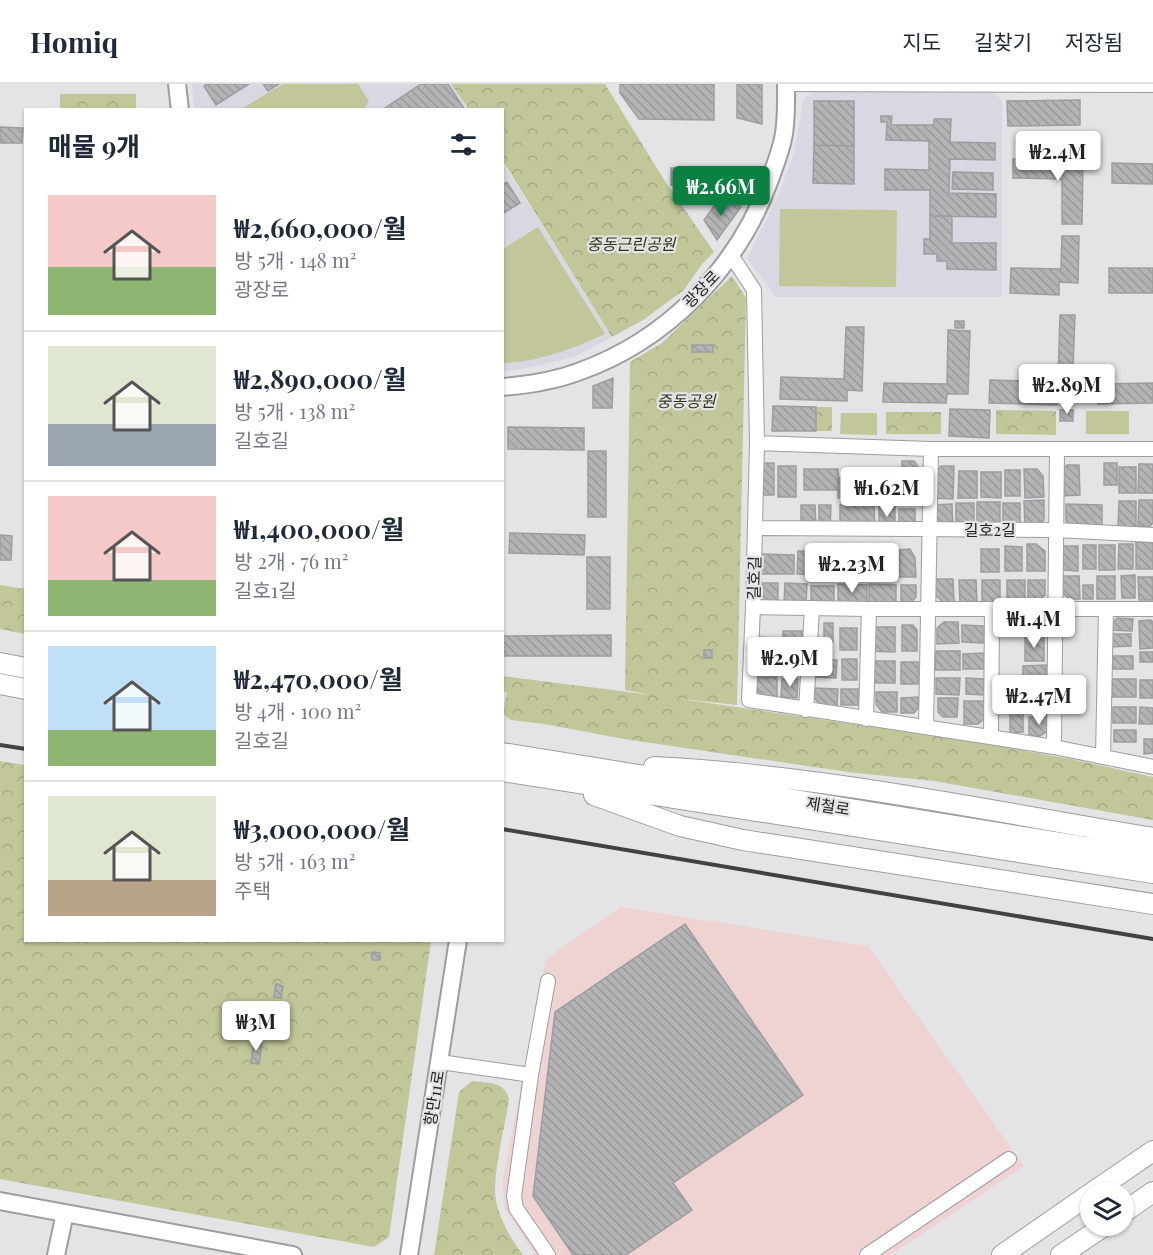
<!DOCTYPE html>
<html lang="ko">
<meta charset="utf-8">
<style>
body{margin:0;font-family:"Playfair Display","Noto Sans KR",serif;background:#f6f6f7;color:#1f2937;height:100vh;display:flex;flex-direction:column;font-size:22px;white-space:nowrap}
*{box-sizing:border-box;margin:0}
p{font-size:20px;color:#747a83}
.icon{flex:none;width:33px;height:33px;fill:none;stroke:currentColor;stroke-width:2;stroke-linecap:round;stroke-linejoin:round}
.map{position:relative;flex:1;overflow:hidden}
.side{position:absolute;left:24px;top:24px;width:480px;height:834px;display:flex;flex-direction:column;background:#fff;border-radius:0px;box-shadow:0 2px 4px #0004}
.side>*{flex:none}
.controls{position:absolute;left:1080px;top:1098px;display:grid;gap:12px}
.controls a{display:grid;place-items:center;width:54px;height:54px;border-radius:50%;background:#fff;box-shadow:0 2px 4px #0004;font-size:30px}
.price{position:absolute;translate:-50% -51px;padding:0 14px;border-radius:6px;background:#fff;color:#222;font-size:20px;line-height:39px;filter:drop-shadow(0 2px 3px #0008)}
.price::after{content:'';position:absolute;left:50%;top:36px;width:18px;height:14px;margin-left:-9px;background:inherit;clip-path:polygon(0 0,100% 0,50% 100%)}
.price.on{background:#0b8043;color:#fff}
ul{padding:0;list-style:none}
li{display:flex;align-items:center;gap:18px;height:150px;padding:0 24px}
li+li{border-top:2px solid #e0e1e3}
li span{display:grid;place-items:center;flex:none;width:168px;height:120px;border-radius:0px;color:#555}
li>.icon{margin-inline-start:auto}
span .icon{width:72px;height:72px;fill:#fffc;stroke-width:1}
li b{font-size:26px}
h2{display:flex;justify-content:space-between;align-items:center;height:72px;padding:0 24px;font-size:26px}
header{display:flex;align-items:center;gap:36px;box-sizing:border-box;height:84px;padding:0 30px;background:#fff;border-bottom:2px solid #e0e1e3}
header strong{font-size:28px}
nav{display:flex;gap:33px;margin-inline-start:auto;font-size:21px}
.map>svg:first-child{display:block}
.commercial{fill:#eed3d2}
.built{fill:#d8d8e2}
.grass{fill:#c2c699}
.forest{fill:url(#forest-crowns)}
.building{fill:url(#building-back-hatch);stroke:#9d9da0;stroke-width:1.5}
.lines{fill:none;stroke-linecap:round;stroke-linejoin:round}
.minor-casing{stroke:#9d9da0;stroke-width:16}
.tertiary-casing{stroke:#9d9da0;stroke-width:20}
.secondary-casing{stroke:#9d9da0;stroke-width:22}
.minor{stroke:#fff;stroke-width:14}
.tertiary{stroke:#fff;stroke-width:16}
.secondary{stroke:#fff;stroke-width:20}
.rail{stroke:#424243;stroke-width:4}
.labels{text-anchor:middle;stroke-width:4.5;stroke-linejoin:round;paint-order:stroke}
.park-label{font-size:16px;font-style:italic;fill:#313214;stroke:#e4e4e7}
.street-label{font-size:16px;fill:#1f1f20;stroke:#e4e4e7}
</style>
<header>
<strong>Homiq</strong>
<nav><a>지도</a><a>길찾기</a><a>저장됨</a></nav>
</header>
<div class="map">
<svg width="1153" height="1171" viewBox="0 0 1153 1171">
<defs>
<pattern id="forest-crowns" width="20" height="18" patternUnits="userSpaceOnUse" patternTransform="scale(1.5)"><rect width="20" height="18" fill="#c2c699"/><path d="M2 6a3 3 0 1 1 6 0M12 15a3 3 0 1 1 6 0" fill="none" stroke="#a6aa84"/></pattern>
<pattern id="building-back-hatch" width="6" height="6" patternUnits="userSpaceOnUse" patternTransform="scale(1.5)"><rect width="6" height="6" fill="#b4b4b7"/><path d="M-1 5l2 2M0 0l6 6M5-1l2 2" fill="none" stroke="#9a9a9d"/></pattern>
</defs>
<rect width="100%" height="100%" fill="#e4e4e7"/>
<!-- commercial -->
<path class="commercial" d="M621,823L868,862L1024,1082L890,1171H535L505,1125L502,1099L546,875Z"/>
<!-- built -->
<path class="built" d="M192,0H451L469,25H194Z
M813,7L992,8L1002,16V213H775L747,174L776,117L794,70L803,17Z
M502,78L612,253L576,272L542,281L509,287H502Z"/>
<!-- grass -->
<path class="grass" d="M283,0H358L369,17L364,25H241Z
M780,125L897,126L896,203L779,202Z
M538,143L605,250C572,265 539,278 503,279V165Z
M1086,327H1129V350H1086Z
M841,329H877V351L840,350Z"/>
<!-- forest -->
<path class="forest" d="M451,0H605L663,94L714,168L702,180L684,206L643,236L612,253L503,77L502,26L469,25Z
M60,10H136V25H60Z
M732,192L746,214L737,621L674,614L976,658L1071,675L1153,693V736L934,697L848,688L624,655L544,640L511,636L503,630L507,609L503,606L502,592L652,611L625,606L630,278L662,259Z
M816,323H832V347H816Z
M996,326L1056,327V351L996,350Z
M886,328H941V350H886Z
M0,501L25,505V550L0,545Z
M0,677L25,681L26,856L431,857L389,1153L374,1163L0,1095Z
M472,997C487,999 505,997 509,1015C505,1042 496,1076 495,1103C494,1127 509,1152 523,1171H434L459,1008Z"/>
<!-- building -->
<path class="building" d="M206,0H249L216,21L204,2Z
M263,0H279L268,7Z
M421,0H448L465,26H382Z
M620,0H714V36L639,35L620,9Z
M737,0H762V40L737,34Z
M1080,16V41L1008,42L1007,17Z
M814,17H854V62L814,61Z
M881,32H892L891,41H934V35H951L950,58L995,59V76L950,75L949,109L996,110V133L930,132V106H885V85L929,86V57L886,56L887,38H881Z
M881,32H892L891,41H934V35H951L950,58L995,59V76L950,75L949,109L996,110V133L930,132V106H885V85L929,86V57L886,56L887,38H881Z
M0,43L23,44L22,59H0Z
M814,61L854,62V100L813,99Z
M1013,75L1083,76L1082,140H1062V95L1013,94Z
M1112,79L1153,80V100L1112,99Z
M671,84L750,85V101H671Z
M953,88L993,89V106L952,105Z
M507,98L520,119L502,130V101Z
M732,116L741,123L717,156L704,136L717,118Z
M930,132H952V159H996V186L947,185V177H937V170H924V155H930Z
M1062,152H1079L1078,199L1059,198V211L1010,209L1011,184L1061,185Z
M1109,184H1153V209H1109Z
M1060,231H1075L1072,308L1058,307L1057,321L989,319L990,296L1058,298Z
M955,237H964V244H955Z
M846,243H864L862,307L847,306V317L780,315L781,293L844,295Z
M948,246L970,247L968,310H947L946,319L883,318L884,299L947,300Z
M692,261H713V268H692Z
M613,294L612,324H593V302Z
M1153,299V319L1098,320V300Z
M773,322L816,323V347H772Z
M950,325L990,326L989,354L949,352Z
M1060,326H1073V337H1060Z
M508,343L584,344V366L508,365Z
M588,367H606V433H588Z
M902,377H914L920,386V404H903Z
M763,379H774V411H756V387Z
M1104,379H1117V401H1104Z
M1139,380H1152L1153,382V409H1138Z
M1067,381H1079L1080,411L1061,412V387Z
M778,382H796V413H778Z
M941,382H954L953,415L932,414L933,392Z
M1119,383H1136V409H1119Z
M804,385H838V406H804Z
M1024,385H1037L1043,392L1044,413L1025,414Z
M1005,386H1020V412H1005Z
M959,387H977V414H958Z
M981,388H1001V414L981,413Z
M838,394H875V414H838Z
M1044,416V436L1036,444H1025L1024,417Z
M1139,416H1153V439L1149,443L1138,442Z
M1119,417H1136V443L1118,442Z
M977,418H1000V444H977Z
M956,419H974V445H956Z
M1003,419H1020V444H1003Z
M874,420L875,445H840V421Z
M952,420L953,446H943L932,434V421Z
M1066,420L1102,421V445H1074L1066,437Z
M801,421H815L816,445H801Z
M819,421H831L830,446H819Z
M879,421H895V446H879Z
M899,425H915V439L899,445Z
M510,449L585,451L584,471L509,469Z
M0,451L12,452L11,476H0Z
M1136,458H1150L1153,460V485H1136Z
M1027,460H1036L1045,467V487H1027Z
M1119,460H1133V485H1118Z
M1083,461H1096V485H1083Z
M1099,461H1115V486H1099Z
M1005,462L1022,463V487H1005Z
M1063,462H1078V487L1062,486Z
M829,464L830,487L816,488L815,465Z
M910,465L915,474L916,493H899V466Z
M981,465H999V488H981Z
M872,466V487L837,489V467Z
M798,467H815L814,491L797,490Z
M895,467L896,491L878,492L877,468Z
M758,470L794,471V490H757Z
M587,473H610V525H587Z
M1135,491V514H1122L1121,492Z
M1061,492H1079L1080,515H1069L1061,507Z
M1097,492H1115V515H1097Z
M1138,493H1153V516H1139Z
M934,495H953L954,518H943L934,510Z
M959,496H976L977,517L960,518Z
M982,496H1000V518H982Z
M1007,496H1025V517H1007Z
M1028,496H1045V511L1037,518H1028Z
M756,499H778V520L764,521L756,511Z
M785,499L807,500L806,521L784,520Z
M838,500L867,501V520H838Z
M869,500L896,501V520L869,519Z
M901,501H916V513L910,520H901Z
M1083,501H1093V515H1083Z
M811,502H834V519H811Z
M1028,534H1040L1047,541V550H1028Z
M1117,534L1133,535L1132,547L1110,546L1111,541Z
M1151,536L1153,538V564L1140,565L1139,537Z
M944,538H958L959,559L937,560V544Z
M824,539H833V558H824Z
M902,541H913L917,546V567H902Z
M962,541L983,542V559L962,558Z
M871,543H895V568L870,567Z
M840,544H857V566H840Z
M783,547H802V562L783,561Z
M1108,550H1131V562L1109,563Z
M611,551V572H502V552Z
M758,553L777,554L776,586H756Z
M1025,553H1044V577H1025Z
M704,566H712V574H704Z
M781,566L800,567L799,584L780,583Z
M936,567H960V586H935Z
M1140,568H1153V578H1140Z
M984,569V585H963V570Z
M1111,572H1133V585H1111Z
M817,575L837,576L836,594L816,593Z
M842,575H857V596H842Z
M872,577H895V599H872Z
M901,578H918V600H901Z
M1046,581V599H1023V582Z
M754,593H777V613L763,614L754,603Z
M936,594H960L959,611L936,610Z
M966,594L984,595V611L966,610Z
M782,595H798L797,614L781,613Z
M1112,595H1136V613H1112Z
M1140,596H1153V614H1140Z
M815,604L838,605L837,622L821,621L814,614Z
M841,605H858V621H841Z
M876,608H897V628H882L876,620Z
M1029,608H1045V625H1029Z
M918,613V624L914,629H901V614Z
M938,614H958L957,633H943L938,628Z
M964,617H985V634L978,640H964Z
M1113,623H1136V639H1113Z
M1140,623L1153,624V640H1139Z
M1010,629H1023V648L1010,649Z
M1029,633H1050V646L1038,653L1029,650Z
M1114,646H1136V658H1114Z
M1144,655H1153V669L1144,670Z
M685,840L803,1011L673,1099L692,1126L626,1171H573L533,1112L555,928Z
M372,868L380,869V876H372Z
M276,900L283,902L281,914L274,913Z
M254,957L262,958L259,980L251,979Z"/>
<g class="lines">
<!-- minor casing -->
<g class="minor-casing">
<path id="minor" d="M786,0L1153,1
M731,171L754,206L757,359
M1153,365H931L757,359L753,523L749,616L1054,663L1153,683
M755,444L1056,446L1153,451
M753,523L869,525H1153
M806,626L812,525
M866,635L869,525
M926,643L931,365
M991,653L992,525
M1054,663L1057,365
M1103,672L1106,525
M548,897L531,991L514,1112L516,1124L548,1171
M440,978L531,991
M867,1171L1009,1075"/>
</g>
<!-- tertiary casing -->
<g class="tertiary-casing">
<path id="tertiary" d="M177,0L180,26
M502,303C528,301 554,297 578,288C666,257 737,185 769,98C774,84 780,69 783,55C787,37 786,18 786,0
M0,1117L293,1171
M56,1171L65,1129
M409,1171L458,856"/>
</g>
<!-- secondary casing -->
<g class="secondary-casing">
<path id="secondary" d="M0,579L26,584
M0,600L26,605
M502,669L1153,774
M654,683C820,691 989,727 1153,754
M502,687L1153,789
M594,711L680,742L743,756L1153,820
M1093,1108L1153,1067
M1124,1128L1153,1108
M1002,1171L1090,1110
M1061,1171L1104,1142"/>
</g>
<!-- minor -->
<use href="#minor" class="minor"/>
<!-- tertiary -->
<use href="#tertiary" class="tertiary"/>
<!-- secondary -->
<use href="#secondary" class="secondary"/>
<!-- rail -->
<path class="rail" d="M0,661L26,665
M502,745L1153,855"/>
</g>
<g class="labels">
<!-- park labels -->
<g class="park-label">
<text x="631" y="166">중동근린공원</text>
<text x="686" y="323">중동공원</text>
</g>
<!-- street labels -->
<g class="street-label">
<text transform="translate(701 205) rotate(-46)" y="6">광장로</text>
<text x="990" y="452">길호2길</text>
<text transform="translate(754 494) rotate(-89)" y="6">길호길</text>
<text transform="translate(828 722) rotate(9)" y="6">제철로</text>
<text transform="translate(434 1014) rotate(-81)" y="6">항만11로</text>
</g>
</g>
</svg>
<div class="controls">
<a><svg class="icon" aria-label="layers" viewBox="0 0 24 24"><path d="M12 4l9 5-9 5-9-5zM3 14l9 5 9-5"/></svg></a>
</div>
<b class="price" style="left:1058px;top:98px">₩2.4M</b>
<b class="price on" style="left:721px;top:133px">₩2.66M</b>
<b class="price" style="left:1067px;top:331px">₩2.89M</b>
<b class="price" style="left:887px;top:434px">₩1.62M</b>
<b class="price" style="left:852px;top:510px">₩2.23M</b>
<b class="price" style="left:1034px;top:565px">₩1.4M</b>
<b class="price" style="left:790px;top:604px">₩2.9M</b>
<b class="price" style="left:1039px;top:642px">₩2.47M</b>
<b class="price" style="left:256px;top:968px">₩3M</b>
<section class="side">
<h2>매물 9개<svg class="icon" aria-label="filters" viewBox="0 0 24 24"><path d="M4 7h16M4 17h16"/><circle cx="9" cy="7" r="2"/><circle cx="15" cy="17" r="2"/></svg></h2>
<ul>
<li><span style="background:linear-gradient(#f6c9c9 60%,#8fb573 0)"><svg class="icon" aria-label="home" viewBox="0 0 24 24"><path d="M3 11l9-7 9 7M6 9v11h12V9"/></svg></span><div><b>₩2,660,000/월</b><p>방 5개 · 148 m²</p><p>광장로</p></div></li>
<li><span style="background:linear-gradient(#dfe7d0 65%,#9aa5b1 0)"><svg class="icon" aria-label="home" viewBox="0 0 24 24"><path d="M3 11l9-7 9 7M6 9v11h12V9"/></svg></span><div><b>₩2,890,000/월</b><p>방 5개 · 138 m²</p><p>길호길</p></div></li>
<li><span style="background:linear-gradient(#f6c9c9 70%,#8fb573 0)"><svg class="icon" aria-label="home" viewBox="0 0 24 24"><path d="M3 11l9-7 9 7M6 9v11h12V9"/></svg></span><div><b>₩1,400,000/월</b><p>방 2개 · 76 m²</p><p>길호1길</p></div></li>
<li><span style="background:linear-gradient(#bfe0f5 70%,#8fb573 0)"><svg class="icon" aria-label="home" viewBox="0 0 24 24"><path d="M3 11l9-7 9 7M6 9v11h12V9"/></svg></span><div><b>₩2,470,000/월</b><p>방 4개 · 100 m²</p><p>길호길</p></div></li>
<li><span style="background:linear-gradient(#dfe7d0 70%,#b9a48a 0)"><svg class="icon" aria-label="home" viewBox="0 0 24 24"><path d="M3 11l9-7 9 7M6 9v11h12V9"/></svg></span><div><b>₩3,000,000/월</b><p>방 5개 · 163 m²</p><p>주택</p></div></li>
</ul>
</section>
</div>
